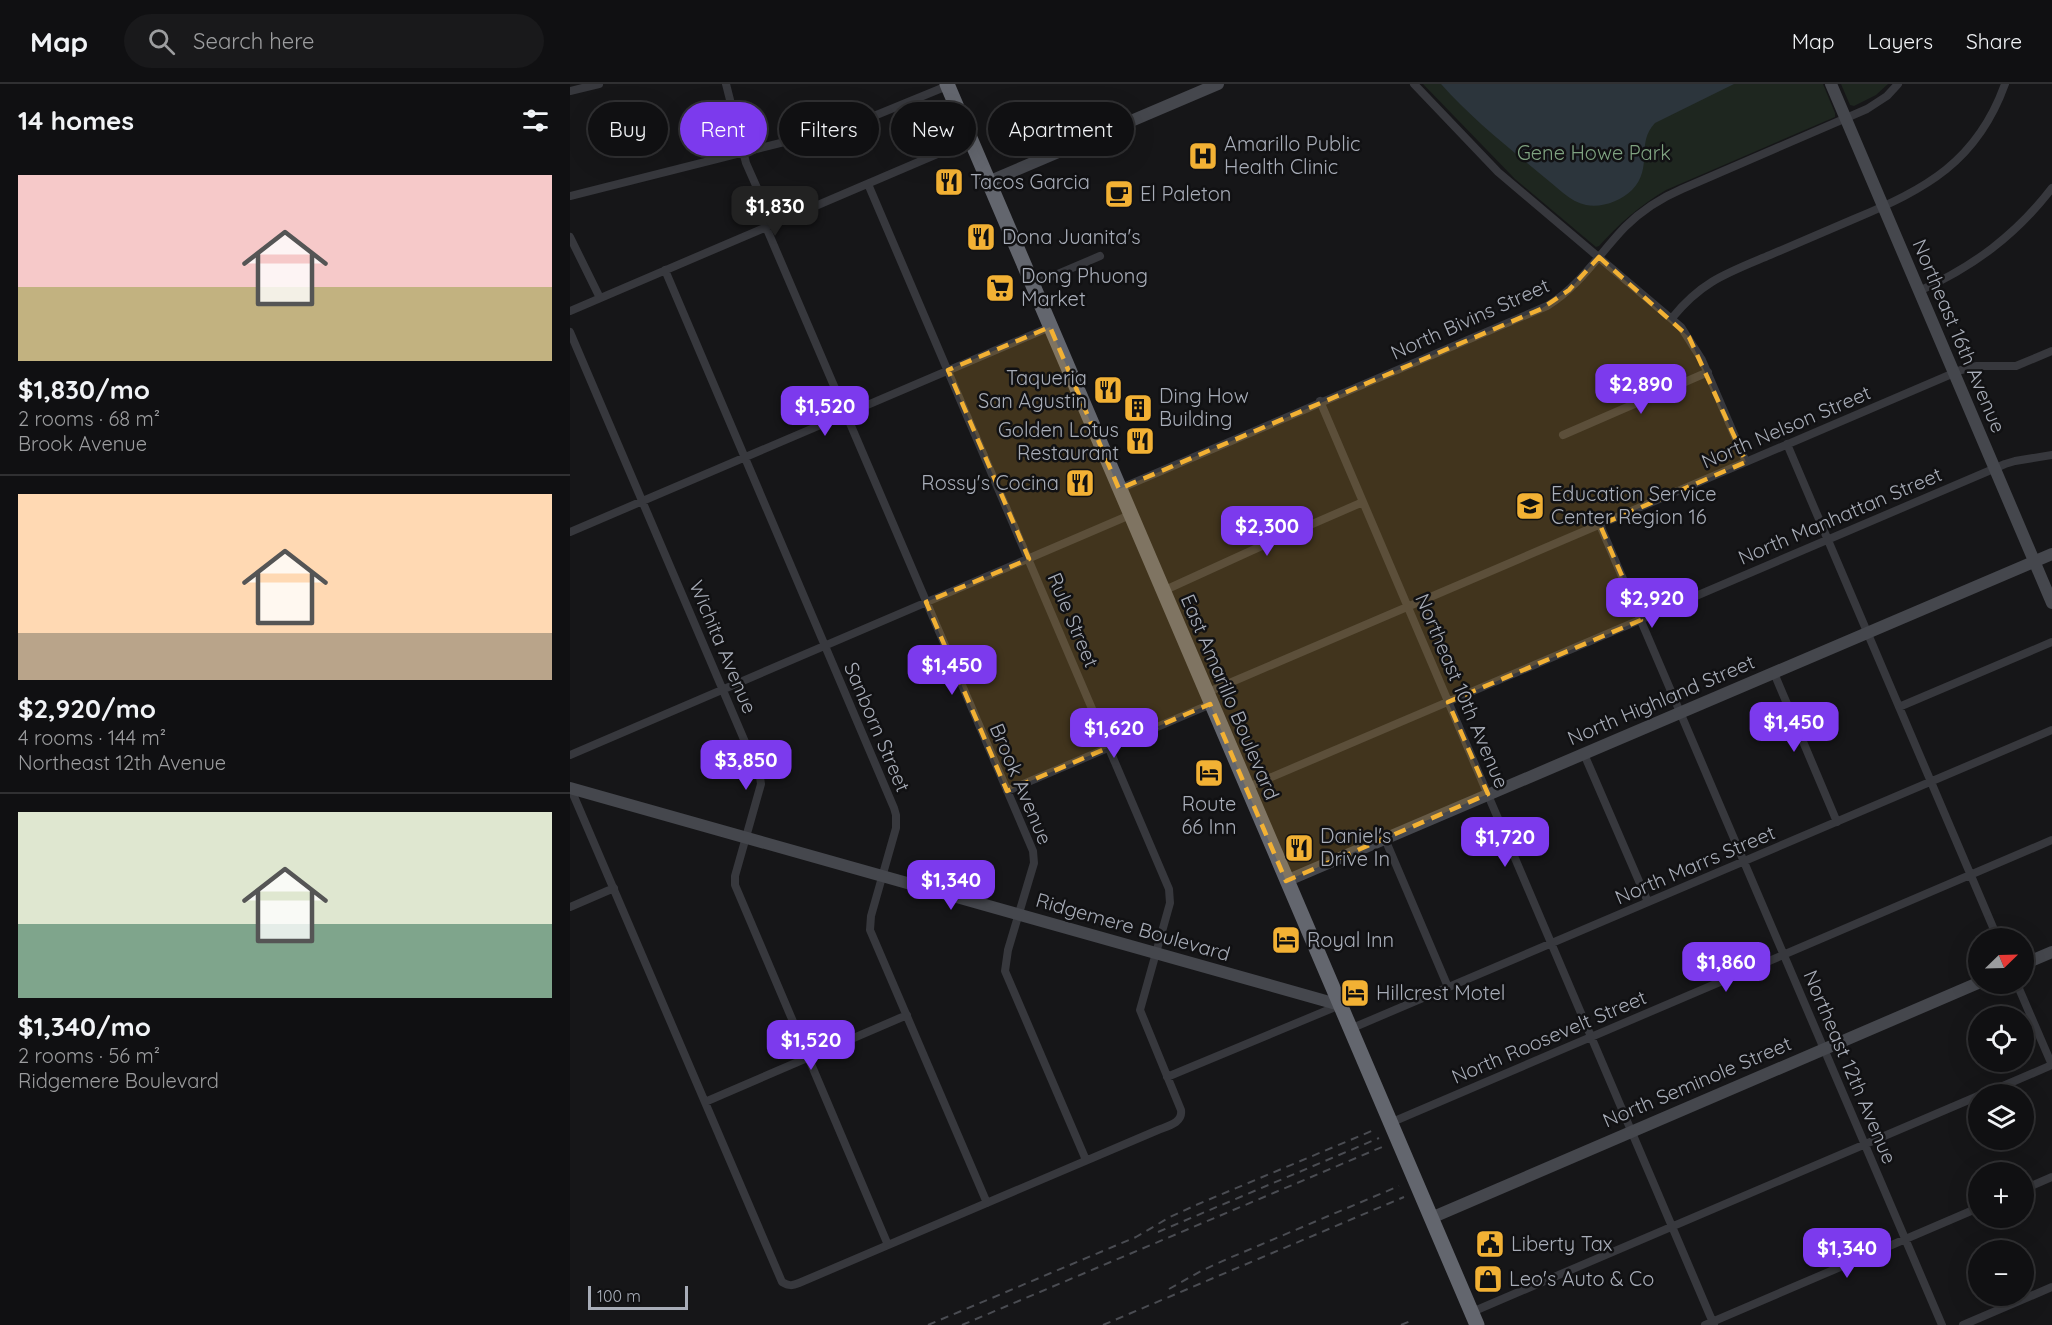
<!DOCTYPE html>
<meta charset="utf-8">
<style>
body{margin:0;font-family:Quicksand,sans-serif;background:#19191b;color:#f1f3f6;height:100vh;display:flex;flex-direction:column;font-size:22px;white-space:nowrap}
*{box-sizing:border-box;margin:0}
p{font-size:20px;color:#9c9d9f}
.icon{flex:none;width:33px;height:33px;fill:none;stroke:currentColor;stroke-width:2;stroke-linecap:round;stroke-linejoin:round}
.map{position:relative;flex:1;overflow:hidden}
.details{display:flex;flex-direction:column;background:#101012;width:570px}
.details>*{flex:none}
.banner{position:absolute;left:18px;top:18px;width:570px;height:54px;display:flex;gap:12px}
.needle{width:39px;rotate:67deg}
.fabs{position:absolute;left:1398px;top:844px;display:grid;gap:12px}
.fabs a{display:grid;place-items:center;width:66px;height:66px;border-radius:50%;background:#101012;box-shadow:0 6px 24px #0002,0 0 0 2px #303032;font-size:30px}
.scale{position:absolute;left:18px;bottom:15px;width:100px;box-sizing:border-box;padding-left:6px;border:3px solid #a8adb8;border-top:0;font-size:16px;line-height:21px;white-space:nowrap;color:#a8adb8;-webkit-text-stroke:4px #111113;paint-order:stroke}
.price{position:absolute;translate:-50% -51px;padding:0 14px;border-radius:12px;background:#7c3aed;color:#fff;font-size:20px;line-height:39px;filter:drop-shadow(0 2px 3px #0008)}
.price::after{content:'';position:absolute;left:50%;top:36px;width:18px;height:14px;margin-left:-9px;background:inherit;clip-path:polygon(0 0,100% 0,50% 100%)}
.price.on{background:#222;color:#fff}
ul{padding:0;list-style:none}
li{display:grid;align-content:center;gap:12px;height:318px;padding:0 18px}
li+li{border-top:2px solid #303032}
li span{display:grid;place-items:center;height:186px;border-radius:0px;color:#555}
li>.icon{margin-inline-start:auto}
span .icon{width:108px;height:108px;fill:#fffc;stroke-width:1}
li b{font-size:26px}
h2{display:flex;justify-content:space-between;align-items:center;height:72px;padding:0 18px;font-size:26px}
.pill{padding:0 21px;border-radius:27px;background:#101012;box-shadow:0 6px 24px #0002,0 0 0 2px #303032;font-size:21px;line-height:54px}
.pill.on{background:#7c3aed;color:#fff}
header{display:flex;align-items:center;gap:36px;box-sizing:border-box;height:84px;padding:0 30px;background:#101012;border-bottom:2px solid #303032}
header strong{font-size:28px}
nav{display:flex;gap:33px;margin-inline-start:auto;font-size:21px}
.search{width:420px;height:54px;background:#19191b;display:flex;align-items:center;gap:15px;box-sizing:border-box;padding:0 21px;border-radius:33px;color:#9c9d9f;font-size:22px}
main{display:flex;flex:1;min-height:0}
.map>svg:first-child{display:block}
.green{fill:#1e261f}
.water{fill:#2c353c}
.lines{fill:none;stroke-linecap:round;stroke-linejoin:round}
.street{stroke:#37383d;stroke-width:8}
.secondary{stroke:#45474d;stroke-width:12}
.highway{stroke:#63666e;stroke-width:15}
.rail{stroke:#4a4c52;stroke-width:2;stroke-dasharray:8 6;stroke-linecap:butt}
.marked{fill:#f2b134;fill-opacity:0.2;stroke:#f2b134;stroke-width:4.5;stroke-dasharray:12 8;stroke-linejoin:round}
.labels{text-anchor:middle;stroke-width:5;stroke-linejoin:round;paint-order:stroke}
.poi-label{font-size:20px;fill:#a8adb8;stroke:#111113;text-anchor:start}
.park-label{font-size:20px;fill:#7fa381;stroke:#111113}
.street-label{font-size:20px;fill:#a8adb8;stroke:#111113}
</style>
<header>
<strong>Map</strong>
<div class="search"><svg class="icon" aria-label="search" viewBox="0 0 24 24"><circle cx="10" cy="10" r="6"/><path d="M15 15l6 6"/></svg>Search here</div>
<nav><a>Map</a><a>Layers</a><a>Share</a></nav>
</header>
<main>
<section class="details">
<h2>14 homes<svg class="icon" aria-label="filters" viewBox="0 0 24 24"><path d="M4 7h16M4 17h16"/><circle cx="9" cy="7" r="2"/><circle cx="15" cy="17" r="2"/></svg></h2>
<ul>
<li><span style="background:linear-gradient(#f6c9c9 60%,#c2b280 0)"><svg class="icon" aria-label="home" viewBox="0 0 24 24"><path d="M3 11l9-7 9 7M6 9v11h12V9"/></svg></span><div><b>$1,830/mo</b><p>2 rooms · 68 m²</p><p>Brook Avenue</p></div></li>
<li><span style="background:linear-gradient(#ffd9b3 75%,#b9a48a 0)"><svg class="icon" aria-label="home" viewBox="0 0 24 24"><path d="M3 11l9-7 9 7M6 9v11h12V9"/></svg></span><div><b>$2,920/mo</b><p>4 rooms · 144 m²</p><p>Northeast 12th Avenue</p></div></li>
<li><span style="background:linear-gradient(#dfe7d0 60%,#7fa58c 0)"><svg class="icon" aria-label="home" viewBox="0 0 24 24"><path d="M3 11l9-7 9 7M6 9v11h12V9"/></svg></span><div><b>$1,340/mo</b><p>2 rooms · 56 m²</p><p>Ridgemere Boulevard</p></div></li>
</ul>
</section>
<div class="map">
<svg width="1482" height="1241" viewBox="0 0 1482 1241">
<rect width="100%" height="100%" fill="#161618"/>
<!-- green -->
<path class="green" d="M853,0H1253L1265,29V33L1096,106C1069,122 1049,140 1029,162L1026,163L945,95Z
M1271,0H1318L1306,11L1284,22L1280,21Z"/>
<!-- water -->
<path class="water" d="M871,0H1164L1085,39C1065,60 1084,83 1062,106C1051,117 1032,124 1016,121C1000,118 986,102 974,93C939,64 902,35 871,0Z"/>
<g class="lines">
<!-- street -->
<path class="street" d="M156,0L176,79L203,140
M844,0L928,88L1111,243L1132,276L1176,378
M0,7L29,0
M0,112L282,41L377,2
M196,143L463,767L464,779L438,866L435,887L516,1076
M0,153L30,214
M95,186L324,724L326,731V744L301,832L300,846L417,1119
M462,201L530,172
M1349,207C1403,183 1446,151 1482,104
M0,227L400,56
M1102,234C1132,197 1157,189 1200,171C1228,159 1256,147 1284,135C1356,105 1407,78 1435,0
M0,248L190,693L191,700L165,792V801L318,1161
M750,317L1144,1241
M993,351L1138,288
M1217,360L1428,855
M549,405L977,222C1010,202 1029,170 1055,143C1071,127 1091,114 1112,105L1297,25L1317,12L1328,0
M1030,441L1372,1241
M0,448L480,243
M593,507L696,460L793,418
M1204,589L1267,738
M636,609L1391,286L1407,282H1446L1482,267
M1329,623L1482,558
M1014,670L1078,818
M0,671L560,431
M0,703L212,1198C219,1202 222,1202 229,1199L588,1046C598,1042 613,1039 611,1026L570,926L600,819L599,805L298,100
M676,704L1435,380L1445,377L1482,371
M437,707L641,620
M815,755L878,903
M0,823L44,804
M1447,900L1482,981
M780,945L1482,646
M597,993L770,921
M1412,1011L1482,981
M135,1018L337,931
M820,1039L1482,756
M1454,1105L1482,1093
M902,1228L1408,1012
M1135,1241L1408,1124
M1393,1241L1482,1203"/>
<!-- secondary -->
<path class="secondary" d="M1261,0L1482,519
M418,98L648,0
M0,704L770,921
M716,797L1482,470
M1454,880L1482,868
M861,1134L1408,899"/>
<!-- highway -->
<path class="highway" d="M377,0L907,1241"/>
<!-- rail -->
<path class="rail" d="M588,1148L809,1054
M599,1205L631,1187L657,1175L829,1102
M358,1241L566,1153L600,1133L626,1121L804,1046
M392,1241L812,1063
M533,1241L834,1113
M831,1241L843,1236"/>
</g>
<!-- marked area -->
<path class="marked" d="M1029,173L1119,253L1176,378L1030,441L1071,536L878,618L918,710L716,797L640,620L437,707L356,518L459,475L378,286L480,243L549,405L971,225L999,206Z"/>
<!-- icons -->
<defs>
<g id="hospital-square" transform="scale(1.5)"><rect x="-9" y="-9" width="18" height="18" rx="4" fill="#f2b134" stroke="#111113"/><path d="M-5-5h3v3.5h4V-5h3V5h-3V1.5h-4V5h-3Z" fill="#111"/></g>
<g id="restaurant-square" transform="scale(1.5)"><rect x="-9" y="-9" width="18" height="18" rx="4" fill="#f2b134" stroke="#111113"/><path d="M-5-6h1v4h1v-4h1v4h1v-4h1v5L-1.5 .5V6h-2V.5L-5-1ZM5-6V6H3V1.5H1.5Q1.5-4 5-6Z" fill="#111"/></g>
<g id="cafe-square" transform="scale(1.5)"><rect x="-9" y="-9" width="18" height="18" rx="4" fill="#f2b134" stroke="#111113"/><path d="M-5.5-4.5H6V0H3Q3 3.5 0 3.5H-2.5Q-5.5 3.5-5.5 0ZM3-3.2v2h1.7v-2ZM-6 4.5H4V6H-6Z" fill="#111"/></g>
<g id="supermarket-square" transform="scale(1.5)"><rect x="-9" y="-9" width="18" height="18" rx="4" fill="#f2b134" stroke="#111113"/><path d="M-6-5.5h2.5l.6 2H6L4.5 2H-2.5L-4.4-4H-6ZM-1.5 3.2a1.3 1.3 0 1 0 .1 0ZM3 3.2a1.3 1.3 0 1 0 .1 0Z" fill="#111"/></g>
<g id="building-square" transform="scale(1.5)"><rect x="-9" y="-9" width="18" height="18" rx="4" fill="#f2b134" stroke="#111113"/><path d="M-4-6H4V6H1V3H-1V6H-4ZM-2.5-4.3h1.7v1.8h-1.7ZM.8-4.3h1.7v1.8H.8ZM-2.5-1h1.7V.8h-1.7ZM.8-1h1.7V.8H.8Z" fill="#111"/></g>
<g id="school-square" transform="scale(1.5)"><rect x="-9" y="-9" width="18" height="18" rx="4" fill="#f2b134" stroke="#111113"/><path d="M0-5L7-2L0 1L-7-2ZM-4 1L0 2.5L4 1V4Q0 6-4 4Z" fill="#111"/></g>
<g id="hotel-square" transform="scale(1.5)"><rect x="-9" y="-9" width="18" height="18" rx="4" fill="#f2b134" stroke="#111113"/><path d="M-6-4.5h1.5V1H6V5H4.5V3h-9V5H-6ZM-4 0a1.8 1.8 0 1 1 3.6 0ZM.5 0V-2.5h3Q6-2.5 6 0Z" fill="#111"/></g>
<g id="civic-square" transform="scale(1.5)"><rect x="-9" y="-9" width="18" height="18" rx="4" fill="#f2b134" stroke="#111113"/><path d="M-.6-6.5H3V-4.5H.6V-3L4-1V1h2V6H-6V1h2V-1L-.6-3ZM-1.2 2.5V6h2.4V2.5Z" fill="#111"/></g>
<g id="shop-square" transform="scale(1.5)"><rect x="-9" y="-9" width="18" height="18" rx="4" fill="#f2b134" stroke="#111113"/><path d="M-5-2.5h2.3a2.7 3.5 0 0 1 5.4 0H5L5.5 6h-11ZM-1.5-2.5h3a1.5 2.3 0 0 0-3 0Z" fill="#111"/></g>
</defs>
<g fill-rule="evenodd">
<use href="#hospital-square" x="633" y="72"/>
<use href="#restaurant-square" x="379" y="98"/>
<use href="#cafe-square" x="549" y="110"/>
<use href="#restaurant-square" x="411" y="153"/>
<use href="#supermarket-square" x="430" y="204"/>
<use href="#restaurant-square" x="538" y="306"/>
<use href="#building-square" x="568" y="324"/>
<use href="#restaurant-square" x="570" y="357"/>
<use href="#restaurant-square" x="510" y="399"/>
<use href="#school-square" x="960" y="422"/>
<use href="#hotel-square" x="639" y="689"/>
<use href="#restaurant-square" x="729" y="764"/>
<use href="#hotel-square" x="716" y="856"/>
<use href="#hotel-square" x="785" y="909"/>
<use href="#civic-square" x="920" y="1160"/>
<use href="#shop-square" x="918" y="1195"/>
</g>
<g class="labels">
<!-- poi labels -->
<g class="poi-label">
<text x="654" y="67">Amarillo Public<tspan x="654" dy="23">Health Clinic</tspan></text>
<text x="400" y="105">Tacos Garcia</text>
<text x="570" y="117">El Paleton</text>
<text x="432" y="160">Dona Juanita's</text>
<text x="451" y="199">Dong Phuong<tspan x="451" dy="23">Market</tspan></text>
<text x="517" y="301" text-anchor="end">Taqueria<tspan x="517" dy="23">San Agustin</tspan></text>
<text x="589" y="319">Ding How<tspan x="589" dy="23">Building</tspan></text>
<text x="549" y="353" text-anchor="end">Golden Lotus<tspan x="549" dy="23">Restaurant</tspan></text>
<text x="489" y="406" text-anchor="end">Rossy's Cocina</text>
<text x="981" y="417">Education Service<tspan x="981" dy="23">Center Region 16</tspan></text>
<text x="639" y="727" text-anchor="middle">Route<tspan x="639" dy="23">66 Inn</tspan></text>
<text x="750" y="759">Daniel's<tspan x="750" dy="23">Drive In</tspan></text>
<text x="737" y="863">Royal Inn</text>
<text x="806" y="916">Hillcrest Motel</text>
<text x="941" y="1167">Liberty Tax</text>
<text x="939" y="1202">Leo's Auto &amp; Co</text>
</g>
<!-- park labels -->
<g class="park-label">
<text x="1024" y="76">Gene Howe Park</text>
</g>
<!-- street labels -->
<g class="street-label">
<text transform="translate(900 235) rotate(-24)" y="7">North Bivins Street</text>
<text transform="translate(1389 252) rotate(67)" y="7">Northeast 16th Avenue</text>
<text transform="translate(1216 343) rotate(-23)" y="7">North Nelson Street</text>
<text transform="translate(1270 432) rotate(-23)" y="7">North Manhattan Street</text>
<text transform="translate(503 536) rotate(67)" y="7">Rule Street</text>
<text transform="translate(153 563) rotate(67)" y="7">Wichita Avenue</text>
<text transform="translate(892 607) rotate(67)" y="7">Northeast 10th Avenue</text>
<text transform="translate(660 613) rotate(67)" y="7">East Amarillo Boulevard</text>
<text transform="translate(1091 616) rotate(-23)" y="7">North Highland Street</text>
<text transform="translate(307 643) rotate(67)" y="7">Sanborn Street</text>
<text transform="translate(451 700) rotate(67)" y="7">Brook Avenue</text>
<text transform="translate(1125 781) rotate(-23)" y="7">North Marrs Street</text>
<text transform="translate(563 843) rotate(16)" y="7">Ridgemere Boulevard</text>
<text transform="translate(979 953) rotate(-23)" y="7">North Roosevelt Street</text>
<text transform="translate(1280 983) rotate(67)" y="7">Northeast 12th Avenue</text>
<text transform="translate(1127 998) rotate(-23)" y="7">North Seminole Street</text>
</g>
</g>
</svg>
<div class="fabs">
<a><svg class="needle" viewBox="-14 -14 28 28"><path d="M0-13l5 13h-10z" fill="#e53935"/><path d="M0 13l5-13h-10z" fill="#9c9d9f"/></svg></a>
<a><svg class="icon" aria-label="locate" viewBox="0 0 24 24"><circle cx="12" cy="12" r="6"/><path d="M12 2v4M12 18v4M2 12h4M18 12h4"/></svg></a>
<a><svg class="icon" aria-label="layers" viewBox="0 0 24 24"><path d="M12 4l9 5-9 5-9-5zM3 14l9 5 9-5"/></svg></a>
<a>+</a>
<a>−</a>
</div>
<div class="scale">100 m</div>
<b class="price on" style="left:205px;top:153px">$1,830</b>
<b class="price" style="left:1071px;top:331px">$2,890</b>
<b class="price" style="left:255px;top:353px">$1,520</b>
<b class="price" style="left:697px;top:473px">$2,300</b>
<b class="price" style="left:1082px;top:545px">$2,920</b>
<b class="price" style="left:382px;top:612px">$1,450</b>
<b class="price" style="left:1224px;top:669px">$1,450</b>
<b class="price" style="left:544px;top:675px">$1,620</b>
<b class="price" style="left:176px;top:707px">$3,850</b>
<b class="price" style="left:935px;top:784px">$1,720</b>
<b class="price" style="left:381px;top:827px">$1,340</b>
<b class="price" style="left:1156px;top:909px">$1,860</b>
<b class="price" style="left:241px;top:987px">$1,520</b>
<b class="price" style="left:1277px;top:1195px">$1,340</b>
<div class="banner">
<a class="pill">Buy</a>
<a class="pill on">Rent</a>
<a class="pill">Filters</a>
<a class="pill">New</a>
<a class="pill">Apartment</a>
</div>
</div>
</main>
